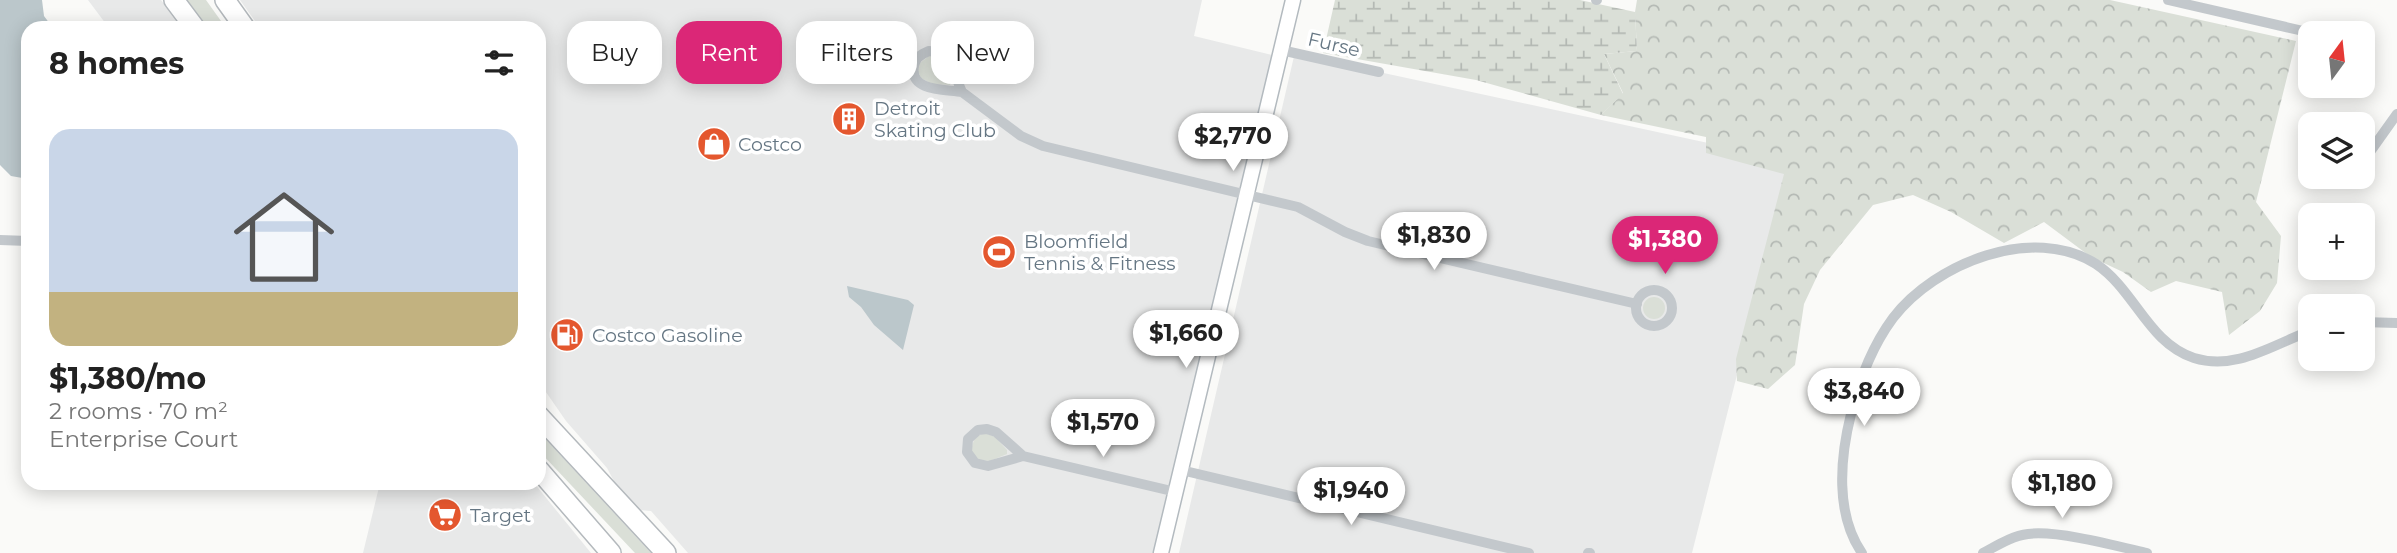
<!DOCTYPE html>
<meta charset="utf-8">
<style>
body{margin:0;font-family:Montserrat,sans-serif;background:#f6f6f6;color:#222;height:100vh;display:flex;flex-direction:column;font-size:26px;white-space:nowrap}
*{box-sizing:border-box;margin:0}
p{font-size:23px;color:#767676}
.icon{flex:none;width:38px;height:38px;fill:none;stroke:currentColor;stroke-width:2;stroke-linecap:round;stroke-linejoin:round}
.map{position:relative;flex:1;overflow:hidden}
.side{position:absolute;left:21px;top:21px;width:525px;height:469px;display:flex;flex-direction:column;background:#fff;border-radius:21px;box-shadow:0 4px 18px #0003}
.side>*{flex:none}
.banner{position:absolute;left:567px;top:21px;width:665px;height:63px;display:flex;gap:14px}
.needle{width:46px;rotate:15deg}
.buttons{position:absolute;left:2298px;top:21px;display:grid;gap:14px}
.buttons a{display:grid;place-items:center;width:77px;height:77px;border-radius:14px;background:#fff;box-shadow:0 4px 18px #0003;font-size:35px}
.price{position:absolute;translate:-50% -60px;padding:0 16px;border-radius:24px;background:#fff;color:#222;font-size:23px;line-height:46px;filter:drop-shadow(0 2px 4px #0008)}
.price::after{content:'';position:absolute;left:50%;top:42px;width:21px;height:16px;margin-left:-10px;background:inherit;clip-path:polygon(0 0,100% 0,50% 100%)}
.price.selected{background:#db2777;color:#fff}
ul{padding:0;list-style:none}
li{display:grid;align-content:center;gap:14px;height:371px;padding:0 28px}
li+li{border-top:2px solid #e0e0e0}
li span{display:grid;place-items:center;height:217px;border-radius:21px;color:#555}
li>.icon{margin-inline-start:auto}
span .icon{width:126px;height:126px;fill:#fffc;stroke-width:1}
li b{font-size:30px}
h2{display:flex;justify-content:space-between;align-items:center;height:84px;padding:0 28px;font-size:30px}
.chip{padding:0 24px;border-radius:21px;background:#fff;box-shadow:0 4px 18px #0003;font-size:24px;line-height:63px}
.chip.selected{background:#db2777;color:#fff}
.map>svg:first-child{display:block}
.built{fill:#e8e9e9}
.green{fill:#dadfd7}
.forest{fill:url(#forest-crowns)}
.wetland{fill:url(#wetland-marsh)}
.water{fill:#bbc7cb}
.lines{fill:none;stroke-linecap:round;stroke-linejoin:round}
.secondary-casing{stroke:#b3babf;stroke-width:17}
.highway-casing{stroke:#b4b9bd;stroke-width:22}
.street{stroke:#c3c8cc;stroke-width:10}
.secondary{stroke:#fff;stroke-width:14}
.highway{stroke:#fff;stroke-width:19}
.labels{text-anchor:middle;stroke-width:7;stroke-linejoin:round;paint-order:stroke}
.street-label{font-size:19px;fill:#657683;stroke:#fff}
.poi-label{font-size:19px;fill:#657683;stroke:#fff;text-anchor:start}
</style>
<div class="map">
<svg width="2397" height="553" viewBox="0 0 2397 553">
<defs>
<pattern id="forest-crowns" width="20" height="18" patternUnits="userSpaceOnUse" patternTransform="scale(1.75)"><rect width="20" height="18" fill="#dadfd7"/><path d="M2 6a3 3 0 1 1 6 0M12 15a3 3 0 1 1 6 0" fill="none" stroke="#b4b9b4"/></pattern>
<pattern id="wetland-marsh" width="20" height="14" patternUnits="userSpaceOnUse" patternTransform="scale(1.75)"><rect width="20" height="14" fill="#dadfd7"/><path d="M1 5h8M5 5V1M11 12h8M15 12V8" fill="none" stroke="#b4b9b4"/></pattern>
</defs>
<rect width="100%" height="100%" fill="#fafaf8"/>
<!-- built -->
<path class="built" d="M88,0H161L182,28H109Z
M240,0H1202L1194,36L1276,56L1160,553H688L651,511L639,510L616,485L607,468L566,421L539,382V28H260Z
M1295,52L1379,72L1791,161L1692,553H1179Z
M380,483H534L591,553H363Z"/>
<!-- green -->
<path class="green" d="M186,0H206L226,28H208Z
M929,56H937C944,63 954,75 950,85L932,84L921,78L918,71L920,63Z
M1643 308a11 11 0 1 1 22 0a11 11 0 1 1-22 0Z
M539,432L651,553H635L539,451Z
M985,433L995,437L1007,450V454L990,461L979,460L971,452C973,441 974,436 985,433Z"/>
<!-- forest -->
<path class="forest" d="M1637,0H2110L2296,41L2256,202L2281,236L2277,283L2260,311L2229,335L2222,292L2176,281L2151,292L2123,272L2091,257L2044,222L2004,243L1951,212L1913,195L1873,205L1820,270L1804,304L1795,365L1768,389L1737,381L1736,359L1784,174L1706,153V137L1601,115L1623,93L1604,54L1637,51L1635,12Z"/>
<!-- wetland -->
<path class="wetland" d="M1335,0H1580L1635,12L1637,51L1604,54L1623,94L1601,115L1476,80L1323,53Z"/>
<!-- water -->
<path class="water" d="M0,0H42L44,16L53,28H28V179L11,176L0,165Z
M847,286L908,300L914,305L903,350L874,325L861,307L849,297Z"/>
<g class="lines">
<!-- secondary casing -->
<g class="secondary-casing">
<path id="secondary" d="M1161,553L1293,0"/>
</g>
<!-- highway casing -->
<g class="highway-casing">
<path id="highway" d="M174,0L195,28
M225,0L245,28
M539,416L666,553
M539,470L611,553"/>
</g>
<!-- street -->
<path class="street" d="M1596,0H1597
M2168,0L2312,33
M2362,45L2365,46
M1281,50L1379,72
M929,51C952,51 954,75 962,92C946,89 909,92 914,66C915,58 921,54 929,51Z
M962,92L1021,136L1043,146L1298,207L1345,232L1368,241L1637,304
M2362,163L2397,114
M2354,183L2356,177
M0,240L28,241
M1636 308a18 18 0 1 1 36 0a18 18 0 1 1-36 0Z
M2362,322L2397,323
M987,429L996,432L1023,456L988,466L975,463L967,452L968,439L978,430Z
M1023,456L1176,492
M1181,470L1529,553
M1588,553H1590
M1862,553C1835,514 1840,458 1851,414C1859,381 1873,345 1893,318C1935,263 2033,224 2096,264C2135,290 2148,343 2194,358C2236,371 2272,345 2310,331
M1983,553C1998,545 2012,536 2028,534C2057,530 2117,546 2147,553"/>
<!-- secondary -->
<use href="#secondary" class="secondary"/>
<!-- highway -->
<use href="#highway" class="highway"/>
</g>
<!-- icons -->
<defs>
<g id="building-disc" transform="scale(1.75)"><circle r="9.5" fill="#e4572e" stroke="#fff"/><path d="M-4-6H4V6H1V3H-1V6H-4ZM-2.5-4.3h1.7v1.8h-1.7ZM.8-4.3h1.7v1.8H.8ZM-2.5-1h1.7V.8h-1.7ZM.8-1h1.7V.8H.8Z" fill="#fff"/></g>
<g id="shop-disc" transform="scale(1.75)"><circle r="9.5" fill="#e4572e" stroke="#fff"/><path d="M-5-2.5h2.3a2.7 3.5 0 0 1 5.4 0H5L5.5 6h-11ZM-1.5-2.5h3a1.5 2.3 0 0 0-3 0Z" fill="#fff"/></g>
<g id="stadium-disc" transform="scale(1.75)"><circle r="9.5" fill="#e4572e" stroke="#fff"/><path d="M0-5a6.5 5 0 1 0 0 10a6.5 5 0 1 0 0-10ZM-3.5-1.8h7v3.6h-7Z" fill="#fff"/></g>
<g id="fuel-disc" transform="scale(1.75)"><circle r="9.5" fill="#e4572e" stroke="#fff"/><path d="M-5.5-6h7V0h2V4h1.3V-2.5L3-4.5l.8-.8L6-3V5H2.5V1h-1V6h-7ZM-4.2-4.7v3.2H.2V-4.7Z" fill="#fff"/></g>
<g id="supermarket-disc" transform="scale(1.75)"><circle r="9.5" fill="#e4572e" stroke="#fff"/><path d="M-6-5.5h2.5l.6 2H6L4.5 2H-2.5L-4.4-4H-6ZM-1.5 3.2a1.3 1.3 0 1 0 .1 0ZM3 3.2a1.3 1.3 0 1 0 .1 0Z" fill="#fff"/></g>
</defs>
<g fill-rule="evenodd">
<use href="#building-disc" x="849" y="119"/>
<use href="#shop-disc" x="714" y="144"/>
<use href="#stadium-disc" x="999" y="252"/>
<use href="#fuel-disc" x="567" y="335"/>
<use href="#supermarket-disc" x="445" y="515"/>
</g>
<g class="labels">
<!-- street labels -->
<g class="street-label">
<text transform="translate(1334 44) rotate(13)" y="7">Furse</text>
</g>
<!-- poi labels -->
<g class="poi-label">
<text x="874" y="115">Detroit<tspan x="874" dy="22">Skating Club</tspan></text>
<text x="738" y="151">Costco</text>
<text x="1024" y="248">Bloomfield<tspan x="1024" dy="22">Tennis &amp; Fitness</tspan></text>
<text x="592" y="342">Costco Gasoline</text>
<text x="470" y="522">Target</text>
</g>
</g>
</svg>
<div class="buttons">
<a><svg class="needle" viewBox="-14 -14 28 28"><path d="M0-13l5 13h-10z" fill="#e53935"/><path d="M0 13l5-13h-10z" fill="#767676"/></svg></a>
<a><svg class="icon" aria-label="layers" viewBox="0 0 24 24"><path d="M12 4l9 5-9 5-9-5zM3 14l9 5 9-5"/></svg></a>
<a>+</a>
<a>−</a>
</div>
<b class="price" style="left:1233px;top:173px">$2,770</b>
<b class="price" style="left:1434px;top:272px">$1,830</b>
<b class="price selected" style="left:1665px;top:276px">$1,380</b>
<b class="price" style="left:1186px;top:370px">$1,660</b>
<b class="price" style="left:1864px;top:428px">$3,840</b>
<b class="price" style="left:1103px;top:459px">$1,570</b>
<b class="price" style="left:2062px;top:520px">$1,180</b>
<b class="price" style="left:1351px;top:527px">$1,940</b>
<div class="banner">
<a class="chip">Buy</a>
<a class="chip selected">Rent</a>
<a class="chip">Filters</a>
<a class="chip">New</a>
</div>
<section class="side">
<h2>8 homes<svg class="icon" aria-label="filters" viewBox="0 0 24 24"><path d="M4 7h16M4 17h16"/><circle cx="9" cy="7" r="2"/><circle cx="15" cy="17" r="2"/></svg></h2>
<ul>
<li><span style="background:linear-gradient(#c9d6e8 75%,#c2b280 0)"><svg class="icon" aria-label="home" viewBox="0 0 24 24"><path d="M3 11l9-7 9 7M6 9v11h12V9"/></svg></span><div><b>$1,380/mo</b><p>2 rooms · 70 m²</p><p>Enterprise Court</p></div></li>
</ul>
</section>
</div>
